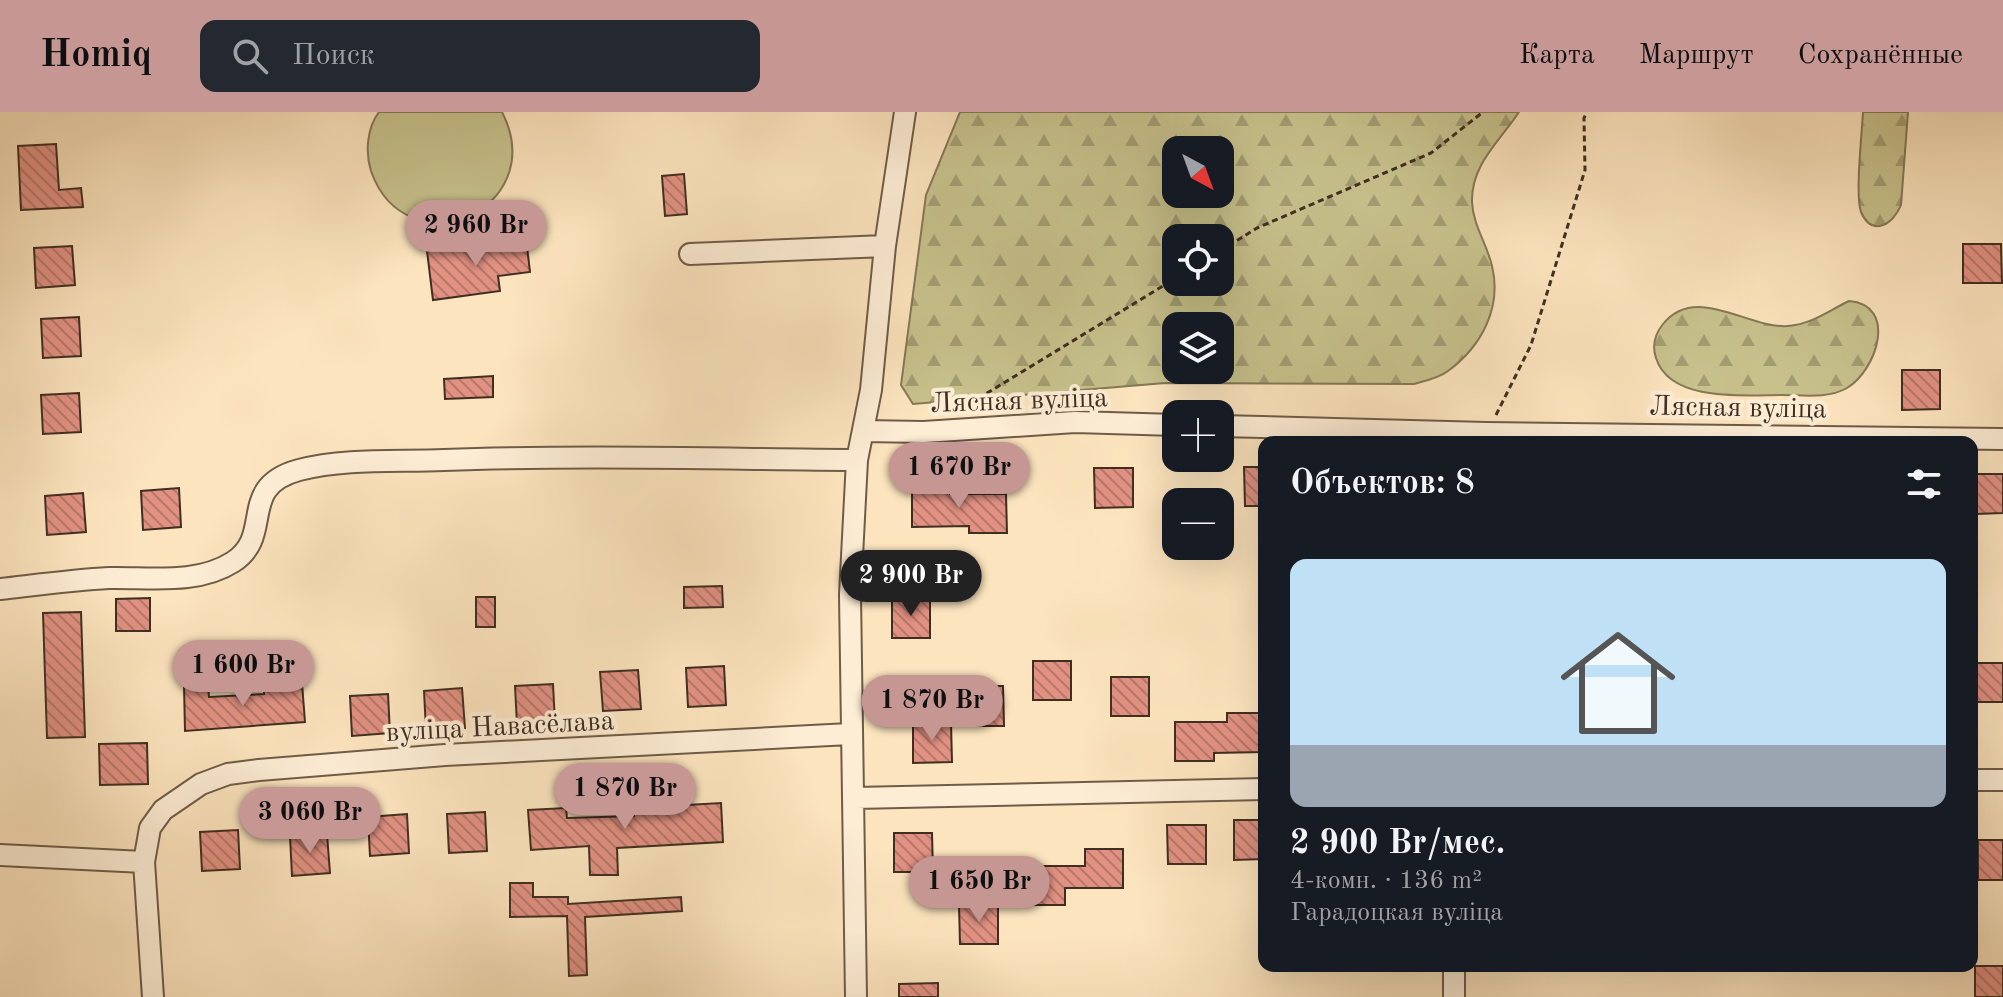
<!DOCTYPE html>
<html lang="ru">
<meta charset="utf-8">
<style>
body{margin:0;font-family:"Old Standard TT",serif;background:#242831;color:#f1f3f6;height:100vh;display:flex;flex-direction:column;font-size:30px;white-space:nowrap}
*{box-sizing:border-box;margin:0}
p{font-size:26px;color:#9ea1a6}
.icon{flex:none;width:44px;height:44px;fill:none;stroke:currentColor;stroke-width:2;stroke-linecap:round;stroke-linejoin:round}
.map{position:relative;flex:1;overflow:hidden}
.panel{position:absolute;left:1258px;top:324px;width:720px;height:536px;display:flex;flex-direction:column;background:#171b24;border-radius:16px;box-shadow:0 8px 32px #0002}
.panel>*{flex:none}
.needle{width:52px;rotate:139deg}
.fabs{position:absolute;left:1162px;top:24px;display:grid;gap:16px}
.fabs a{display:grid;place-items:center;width:72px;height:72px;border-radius:16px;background:#171b24;box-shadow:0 8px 32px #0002;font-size:40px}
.price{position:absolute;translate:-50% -68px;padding:0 18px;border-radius:28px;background:#c59692;color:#111;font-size:26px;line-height:52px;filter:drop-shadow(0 2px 4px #0008)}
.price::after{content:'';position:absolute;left:50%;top:48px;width:24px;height:18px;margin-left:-12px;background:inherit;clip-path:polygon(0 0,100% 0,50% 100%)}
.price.current{background:#222;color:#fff}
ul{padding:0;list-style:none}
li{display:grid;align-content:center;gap:16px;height:424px;padding:0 32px}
li span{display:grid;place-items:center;height:248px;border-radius:16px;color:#555}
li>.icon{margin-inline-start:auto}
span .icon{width:144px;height:144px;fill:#fffc;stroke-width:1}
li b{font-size:34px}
h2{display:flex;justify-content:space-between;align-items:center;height:96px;padding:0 32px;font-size:34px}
header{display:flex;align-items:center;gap:48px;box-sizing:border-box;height:112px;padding:0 40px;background:#c59692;color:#111}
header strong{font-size:38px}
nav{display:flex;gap:44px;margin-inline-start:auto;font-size:28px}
.search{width:560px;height:72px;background:#242831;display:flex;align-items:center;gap:20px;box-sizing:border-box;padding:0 28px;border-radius:16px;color:#9ea1a6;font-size:30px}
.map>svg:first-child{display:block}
.forest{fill:url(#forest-firs);stroke:#847856;stroke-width:2;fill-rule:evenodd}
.pitch{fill:#c7c18c;stroke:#847856;stroke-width:2}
.building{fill:url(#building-back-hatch);stroke:#402e20;stroke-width:2}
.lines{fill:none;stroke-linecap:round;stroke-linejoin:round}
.minor-casing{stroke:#6f5c48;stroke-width:24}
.path{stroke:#402e20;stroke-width:3;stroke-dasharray:6 4;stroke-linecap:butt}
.minor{stroke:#fdedd5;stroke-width:20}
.labels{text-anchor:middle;stroke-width:8;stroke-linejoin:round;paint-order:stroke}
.street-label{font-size:28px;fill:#402e20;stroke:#fdedd5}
</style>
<header>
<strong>Homiq</strong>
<div class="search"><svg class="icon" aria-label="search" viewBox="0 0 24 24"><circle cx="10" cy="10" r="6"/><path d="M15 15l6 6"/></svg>Поиск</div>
<nav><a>Карта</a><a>Маршрут</a><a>Сохранённые</a></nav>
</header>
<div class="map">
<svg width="2003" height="885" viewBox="0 0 2003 885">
<defs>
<pattern id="forest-firs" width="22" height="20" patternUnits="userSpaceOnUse" patternTransform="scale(2)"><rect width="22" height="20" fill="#c7c18c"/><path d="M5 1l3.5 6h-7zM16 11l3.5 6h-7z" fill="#a39d72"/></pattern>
<pattern id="building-back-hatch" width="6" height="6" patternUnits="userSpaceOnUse" patternTransform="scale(2)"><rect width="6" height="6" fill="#e19182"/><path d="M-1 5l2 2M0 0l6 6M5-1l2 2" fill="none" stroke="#b8776a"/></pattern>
</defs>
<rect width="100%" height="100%" fill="#fce4be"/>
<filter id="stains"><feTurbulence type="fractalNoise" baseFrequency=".0025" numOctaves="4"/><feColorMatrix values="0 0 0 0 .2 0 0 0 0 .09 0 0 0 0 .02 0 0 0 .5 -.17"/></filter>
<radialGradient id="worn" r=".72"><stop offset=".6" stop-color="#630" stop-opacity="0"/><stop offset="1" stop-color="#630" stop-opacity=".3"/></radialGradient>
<!-- forest -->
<path class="forest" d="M960,0H1519C1500,29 1471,52 1472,90C1473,113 1487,132 1492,154C1502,195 1482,234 1448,259C1439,266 1425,269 1414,272L1165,271L913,292L901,273L926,83ZM1176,38H1220V82H1176ZM1176,126H1220V170H1176ZM1176,214H1220V258H1176Z
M1863,0H1908L1901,93C1893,113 1872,125 1861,100C1855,83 1862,21 1863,0Z
M1849,189C1898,193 1877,258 1847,276C1828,287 1803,283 1782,283C1746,283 1670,291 1656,246C1652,234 1655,222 1663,212C1696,171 1748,217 1788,214C1812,212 1828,199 1849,189Z"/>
<!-- pitch -->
<path class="pitch" d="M379,0H502C552,98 406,159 371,59C365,40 367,16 379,0Z"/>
<!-- building -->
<path class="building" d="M56,32L59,78L81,76L83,95L21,98L18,34Z
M684,62L687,102L665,104L662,64Z
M526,126L530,160L498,164L500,179L433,188L427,139Z
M1963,132H2001L2002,171H1963Z
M72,134L75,173L36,176L34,136Z
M79,205L81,244L43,246L41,207Z
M1902,258H1940V297L1902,298Z
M493,264V285L445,287L444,267Z
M79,281L81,320L43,322L41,283Z
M1244,355H1264V394H1245Z
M1094,356H1133V395L1095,396Z
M1975,362H2003V401L1976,402Z
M912,375H950V382H1006L1007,421H969V414L912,415Z
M179,376L181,415L143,418L141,379Z
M83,381L86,420L47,423L45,384Z
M722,474L723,495L684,496V475Z
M476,485H495V515H476Z
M150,486V519H116V487Z
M892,487H930V526H892Z
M81,500L85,625L47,626L43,501Z
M1033,549H1071V588H1033Z
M1972,551H2003V590H1972Z
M724,554L726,593L688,595L686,556Z
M638,558L641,597L603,599L600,560Z
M1111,565H1149V604H1111Z
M302,571L305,610L185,619L184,573L208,572L209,585L264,582V573Z
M553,572L555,611L517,613L515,574Z
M965,574H1003L1004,614H965Z
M462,576L465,616L426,618L424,579Z
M388,582L390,621L352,624L350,584Z
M1227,601H1264V640L1214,641V649H1175V610H1227Z
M913,611H951L952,650L913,651Z
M147,631L148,672L100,673L99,632Z
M337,677L339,699L315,701L313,679Z
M721,691L723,730L617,736L618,763H590L589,734L531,738L528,698L566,696L567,706L634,704V696Z
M485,700L487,739L449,741L447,702Z
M407,702L409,741L370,744L368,705Z
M1234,708H1264V747L1234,748Z
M1167,713H1206V752H1168Z
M238,718L240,757L202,759L200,720Z
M894,721H932L933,760H894Z
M327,722L330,761L292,764L290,724Z
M1978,728H2003V768H1978Z
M1085,737H1123V776H1065V793H1027V754H1085Z
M510,771H533V785H568V792L681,785L682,799L585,805L587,863L569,864L567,804L510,805Z
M998,792V832H960L959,793Z
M1975,854H2003V885H1975Z
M938,871V885H899V872Z"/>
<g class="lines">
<!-- minor casing -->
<g class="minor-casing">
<path id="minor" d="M690,142L885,134
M1220,314L1486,321L2003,327
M864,319L924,320L1075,310L1176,313
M0,477C36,473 73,468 109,466C150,465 197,473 233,450C275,423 236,375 299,358C345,346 397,350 444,348C582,343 720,347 857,348
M1972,668H2003
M855,686L1264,677
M0,743L144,750
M153,885L144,750L150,716L163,698L201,672L228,662L259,658L445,643L850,622
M856,885L850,483L857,348L871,278L885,134L905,0
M1454,885V854"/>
</g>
<!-- path -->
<path class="path" d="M1220,139L1257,116L1431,41L1483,0
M961,297L1176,166
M1496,303L1531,233L1585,58L1584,6L1587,0"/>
<!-- minor -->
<use href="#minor" class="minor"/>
</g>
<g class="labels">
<!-- street labels -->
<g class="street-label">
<text transform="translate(1019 287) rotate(-2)" y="10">Лясная вуліца</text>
<text transform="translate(1738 294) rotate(1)" y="10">Лясная вуліца</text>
<text transform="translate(500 613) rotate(-3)" y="10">вуліца Навасёлава</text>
</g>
</g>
<rect width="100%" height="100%" filter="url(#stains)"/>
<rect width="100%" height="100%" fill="url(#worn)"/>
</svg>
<div class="fabs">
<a><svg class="needle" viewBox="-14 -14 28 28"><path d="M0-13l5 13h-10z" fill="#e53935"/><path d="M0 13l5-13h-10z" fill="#9ea1a6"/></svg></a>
<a><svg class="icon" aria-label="locate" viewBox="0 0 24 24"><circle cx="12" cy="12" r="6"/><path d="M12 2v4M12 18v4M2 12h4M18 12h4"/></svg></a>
<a><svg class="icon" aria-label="layers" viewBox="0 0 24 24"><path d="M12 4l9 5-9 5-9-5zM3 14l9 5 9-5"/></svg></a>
<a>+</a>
<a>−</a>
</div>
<b class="price" style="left:476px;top:156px">2 960 Br</b>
<b class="price" style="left:959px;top:398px">1 670 Br</b>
<b class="price current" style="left:911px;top:506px">2 900 Br</b>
<b class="price" style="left:243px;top:596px">1 600 Br</b>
<b class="price" style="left:932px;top:631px">1 870 Br</b>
<b class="price" style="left:625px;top:719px">1 870 Br</b>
<b class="price" style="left:310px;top:743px">3 060 Br</b>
<b class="price" style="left:979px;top:812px">1 650 Br</b>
<section class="panel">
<h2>Объектов: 8<svg class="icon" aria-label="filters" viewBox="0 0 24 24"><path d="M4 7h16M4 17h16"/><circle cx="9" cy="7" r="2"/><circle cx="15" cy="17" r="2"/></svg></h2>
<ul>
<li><span style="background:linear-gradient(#bfe0f5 75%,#9aa5b1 0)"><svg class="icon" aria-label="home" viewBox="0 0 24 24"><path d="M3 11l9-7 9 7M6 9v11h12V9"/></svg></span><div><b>2 900 Br/мес.</b><p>4-комн. · 136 m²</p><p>Гарадоцкая вуліца</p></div></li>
</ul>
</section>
</div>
